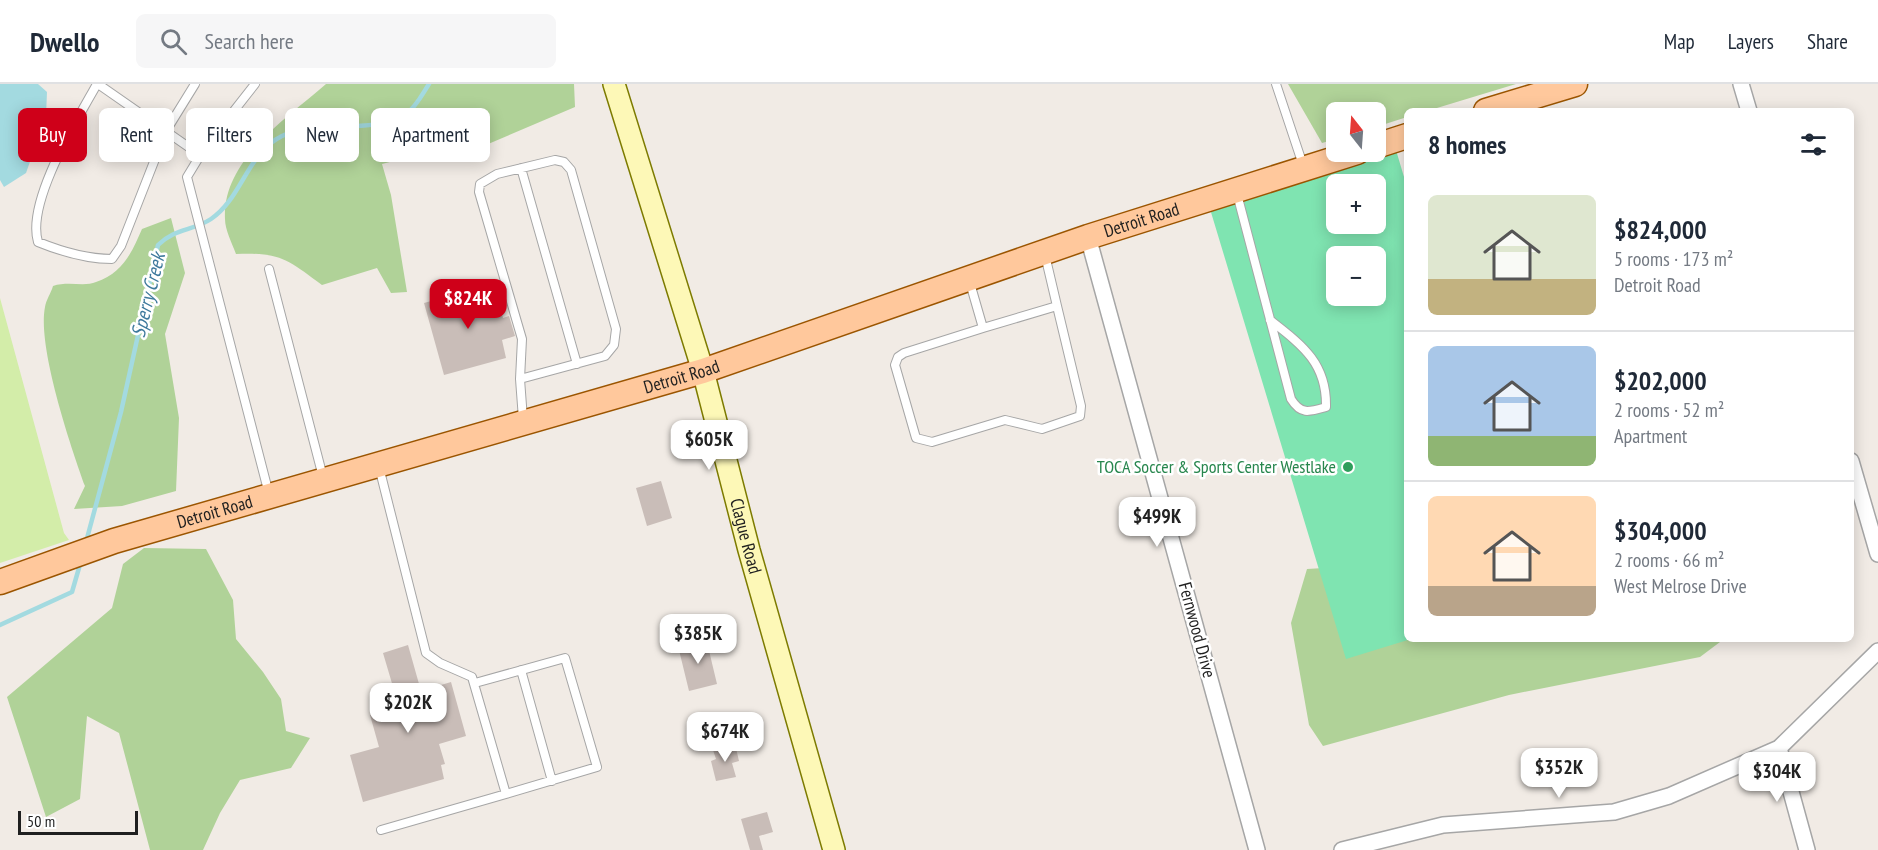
<!DOCTYPE html>
<meta charset="utf-8">
<style>
body{margin:0;font-family:"PT Sans Narrow",sans-serif;background:#f6f6f7;color:#1f2937;height:100vh;display:flex;flex-direction:column;font-size:22px;white-space:nowrap}
*{box-sizing:border-box;margin:0}
p{font-size:20px;color:#747a83}
.icon{flex:none;width:33px;height:33px;fill:none;stroke:currentColor;stroke-width:2;stroke-linecap:round;stroke-linejoin:round}
.map{position:relative;flex:1;overflow:hidden}
.drawer{position:absolute;left:1404px;top:24px;width:450px;height:534px;display:flex;flex-direction:column;background:#fff;border-radius:9px;box-shadow:0 3px 15px #0003}
.drawer>*{flex:none}
.hud{position:absolute;left:18px;top:24px;width:570px;height:54px;display:flex;gap:12px}
.needle{width:39px;rotate:343deg}
.fabs{position:absolute;left:1326px;top:18px;display:grid;gap:12px}
.fabs a{display:grid;place-items:center;width:60px;height:60px;border-radius:9px;background:#fff;box-shadow:0 3px 15px #0003;font-size:30px}
.scale{position:absolute;left:18px;bottom:15px;width:120px;box-sizing:border-box;padding-left:6px;border:3px solid #1f1f1f;border-top:0;font-size:16px;line-height:21px;white-space:nowrap;color:#1f1f1f;-webkit-text-stroke:4px #fff;paint-order:stroke}
.price{position:absolute;translate:-50% -51px;padding:0 14px;border-radius:12px;background:#fff;color:#222;font-size:20px;line-height:39px;filter:drop-shadow(0 2px 3px #0008)}
.price::after{content:'';position:absolute;left:50%;top:36px;width:18px;height:14px;margin-left:-9px;background:inherit;clip-path:polygon(0 0,100% 0,50% 100%)}
.price.on{background:#cf0019;color:#fff}
ul{padding:0;list-style:none}
li{display:flex;align-items:center;gap:18px;height:150px;padding:0 24px}
li+li{border-top:2px solid #e0e1e3}
li span{display:grid;place-items:center;flex:none;width:168px;height:120px;border-radius:9px;color:#555}
li>.icon{margin-inline-start:auto}
span .icon{width:72px;height:72px;fill:#fffc;stroke-width:1}
li b{font-size:26px}
h2{display:flex;justify-content:space-between;align-items:center;height:72px;padding:0 24px;font-size:26px}
.chip{padding:0 21px;border-radius:9px;background:#fff;box-shadow:0 3px 15px #0003;font-size:21px;line-height:54px}
.chip.on{background:#cf0019;color:#fff}
header{display:flex;align-items:center;gap:36px;box-sizing:border-box;height:84px;padding:0 30px;background:#fff;border-bottom:2px solid #e0e1e3}
header strong{font-size:28px}
nav{display:flex;gap:33px;margin-inline-start:auto;font-size:21px}
.search{width:420px;height:54px;background:#f6f6f7;display:flex;align-items:center;gap:15px;box-sizing:border-box;padding:0 21px;border-radius:9px;color:#747a83;font-size:22px}
.map>svg:first-child{display:block}
.grass{fill:#d3eda9}
.forest{fill:#b0d298}
.pitch{fill:#7fe4b1;fill-rule:evenodd}
.water{fill:#a3dae0}
.lines{fill:none;stroke-linecap:round;stroke-linejoin:round}
.stream{stroke:#a3dae0;stroke-width:4.5}
.building{fill:#c9bdb8}
.service-casing{stroke:#a6a6a6;stroke-width:10}
.minor-casing{stroke:#a6a6a6;stroke-width:18}
.secondary-casing{stroke:#7d7b00;stroke-width:24}
.primary-casing{stroke:#9b5500;stroke-width:27}
.service{stroke:#fff;stroke-width:8}
.minor{stroke:#fff;stroke-width:15}
.secondary{stroke:#fdf8b7;stroke-width:21}
.primary{stroke:#ffc89c;stroke-width:24}
.leisure-dot{fill:#2e9e5b;stroke:#fff;stroke-width:2}
.labels{text-anchor:middle;stroke-width:5;stroke-linejoin:round;paint-order:stroke}
.street-label{font-size:18px;fill:#1f1f1f;stroke:#fff}
.leisure-label{font-size:18px;fill:#27864d;stroke:#fff;text-anchor:end}
.water-label{font-size:20px;font-style:italic;fill:#3e799c;stroke:#fff}
</style>
<header>
<strong>Dwello</strong>
<div class="search"><svg class="icon" aria-label="search" viewBox="0 0 24 24"><circle cx="10" cy="10" r="6"/><path d="M15 15l6 6"/></svg>Search here</div>
<nav><a>Map</a><a>Layers</a><a>Share</a></nav>
</header>
<div class="map">
<svg width="1878" height="766" viewBox="0 0 1878 766">
<rect width="100%" height="100%" fill="#f1ebe5"/>
<!-- grass -->
<path class="grass" d="M0,214L64,449L69,456L0,479Z"/>
<!-- forest -->
<path class="forest" d="M326,0H574L575,23L474,66L456,61L382,80L391,111L407,208L391,209L377,184L322,201C288,176 281,168 236,170C232,159 225,146 225,135C222,76 286,35 326,0Z
M1288,0H1516L1427,27H1407V33L1376,43V28H1336V55L1322,59Z
M171,134L185,189L165,250L179,334L176,407L122,422L74,425L85,402C71,363 37,263 45,223C46,216 51,209 53,202C68,197 85,203 96,198C123,189 132,168 142,145Z
M144,464L206,465L233,516L236,555L263,588L281,615L286,647L310,654L291,684L240,696L220,729L203,766H150L119,649L87,632L80,715L46,733L7,613L112,524L123,480Z
M1407,479V555H1724L1700,573L1509,611L1323,662L1309,641L1291,539L1307,485Z"/>
<!-- pitch -->
<path class="pitch" d="M1393,56L1407,103V555H1411L1346,575L1207,115ZM1336,100H1376V140H1336ZM1336,172H1376V212H1336Z"/>
<!-- water -->
<path class="water" d="M0,0H38L47,8L46,32L26,89L4,103L0,96Z"/>
<g class="lines">
<!-- stream -->
<path class="stream" d="M86,458L121,328L158,161C175,144 193,147 211,135C242,114 247,69 282,52C321,33 370,53 407,29C416,23 423,9 429,0
M0,541L72,508L81,477"/>
</g>
<!-- building -->
<path class="building" d="M471,206L472,212L495,206L503,234L509,232L515,252L502,256L506,274L444,291L424,219Z
M661,397L672,434L647,442L636,404Z
M706,554L717,600L689,607L679,566L687,564L686,559Z
M408,561L421,607L451,598L466,652L439,660L445,680L441,681L444,695L363,718L350,671L379,663L370,631L399,623L383,569Z
M735,660L739,677L732,679L736,693L716,697L711,677L716,675L713,666Z
M767,728L773,748L759,752L763,766H750L741,735Z"/>
<g class="lines">
<!-- service casing -->
<g class="service-casing">
<path id="service" d="M97,0C77,36 26,118 38,158C60,167 88,175 112,175L121,162L166,47L195,0
M98,0L200,71
M255,0L204,65L187,93L269,410
M1276,0L1303,81
M521,84L577,280
M1237,110L1291,315C1301,331 1309,328 1326,323C1327,279 1302,261 1270,236
M269,185L323,393
M970,199L983,244L1057,222L1045,171
M983,244L904,269L898,273L895,281L916,354L932,358L1005,336L1042,345L1080,332L1081,322L1057,222
M520,295L522,255L479,108L480,100L497,90L555,76L564,78L571,86L616,245L614,261L605,272L520,295L523,335
M379,383L426,569L440,579L472,593L506,710L597,683L565,574L475,599
M521,586L552,697
M381,746L506,710"/>
</g>
<!-- minor casing -->
<g class="minor-casing">
<path id="minor" d="M1741,0L1749,27
M1088,153L1257,766
M1851,377L1878,470
M1779,664L1807,766
M1342,766L1443,741L1614,728L1669,712L1779,664L1878,567"/>
</g>
<!-- secondary casing -->
<g class="secondary-casing">
<g id="secondary">
<path id="s1" d="M614,0L703,287L749,466L834,766"/>
</g>
</g>
<!-- primary casing -->
<g class="primary-casing">
<g id="primary">
<path d="M1486,27L1575,0"/>
<path d="M1376,62L1407,52"/>
<path id="s2" d="M0,498L114,457L703,287L1088,153L1357,68"/>
</g>
</g>
<!-- service -->
<use href="#service" class="service"/>
<!-- minor -->
<use href="#minor" class="minor"/>
<!-- secondary -->
<use href="#secondary" class="secondary"/>
<!-- primary -->
<use href="#primary" class="primary"/>
</g>
<!-- markers -->
<circle class="leisure-dot" cx="1348" cy="383" r="6"/>
<g class="labels">
<!-- street labels -->
<g class="street-label">
<text dy="6" stroke="none"><textPath href="#s2" startOffset="1198">Detroit Road</textPath></text>
<text dy="6" stroke="none"><textPath href="#s2" startOffset="712">Detroit Road</textPath></text>
<text dy="6" stroke="none"><textPath href="#s2" startOffset="226">Detroit Road</textPath></text>
<text dy="6" stroke="none"><textPath href="#s1" startOffset="471">Clague Road</textPath></text>
<text transform="translate(1197 546) rotate(75)" y="6">Fernwood Drive</text>
</g>
<!-- leisure labels -->
<g class="leisure-label">
<text x="1336" y="389">TOCA Soccer &amp; Sports Center Westlake</text>
</g>
<!-- water labels -->
<g class="water-label">
<text transform="translate(148 211) rotate(-76)" y="7">Sperry Creek</text>
</g>
</g>
</svg>
<div class="fabs">
<a><svg class="needle" viewBox="-14 -14 28 28"><path d="M0-13l5 13h-10z" fill="#e53935"/><path d="M0 13l5-13h-10z" fill="#747a83"/></svg></a>
<a>+</a>
<a>−</a>
</div>
<div class="scale">50 m</div>
<b class="price on" style="left:468px;top:246px">$824K</b>
<b class="price" style="left:709px;top:387px">$605K</b>
<b class="price" style="left:1157px;top:464px">$499K</b>
<b class="price" style="left:698px;top:581px">$385K</b>
<b class="price" style="left:408px;top:650px">$202K</b>
<b class="price" style="left:725px;top:679px">$674K</b>
<b class="price" style="left:1559px;top:715px">$352K</b>
<b class="price" style="left:1777px;top:719px">$304K</b>
<div class="hud">
<a class="chip on">Buy</a>
<a class="chip">Rent</a>
<a class="chip">Filters</a>
<a class="chip">New</a>
<a class="chip">Apartment</a>
</div>
<section class="drawer">
<h2>8 homes<svg class="icon" aria-label="filters" viewBox="0 0 24 24"><path d="M4 7h16M4 17h16"/><circle cx="9" cy="7" r="2"/><circle cx="15" cy="17" r="2"/></svg></h2>
<ul>
<li><span style="background:linear-gradient(#dfe7d0 70%,#c2b280 0)"><svg class="icon" aria-label="home" viewBox="0 0 24 24"><path d="M3 11l9-7 9 7M6 9v11h12V9"/></svg></span><div><b>$824,000</b><p>5 rooms · 173 m²</p><p>Detroit Road</p></div></li>
<li><span style="background:linear-gradient(#a9c7e8 75%,#8fb573 0)"><svg class="icon" aria-label="home" viewBox="0 0 24 24"><path d="M3 11l9-7 9 7M6 9v11h12V9"/></svg></span><div><b>$202,000</b><p>2 rooms · 52 m²</p><p>Apartment</p></div></li>
<li><span style="background:linear-gradient(#ffd9b3 75%,#b9a48a 0)"><svg class="icon" aria-label="home" viewBox="0 0 24 24"><path d="M3 11l9-7 9 7M6 9v11h12V9"/></svg></span><div><b>$304,000</b><p>2 rooms · 66 m²</p><p>West Melrose Drive</p></div></li>
</ul>
</section>
</div>
